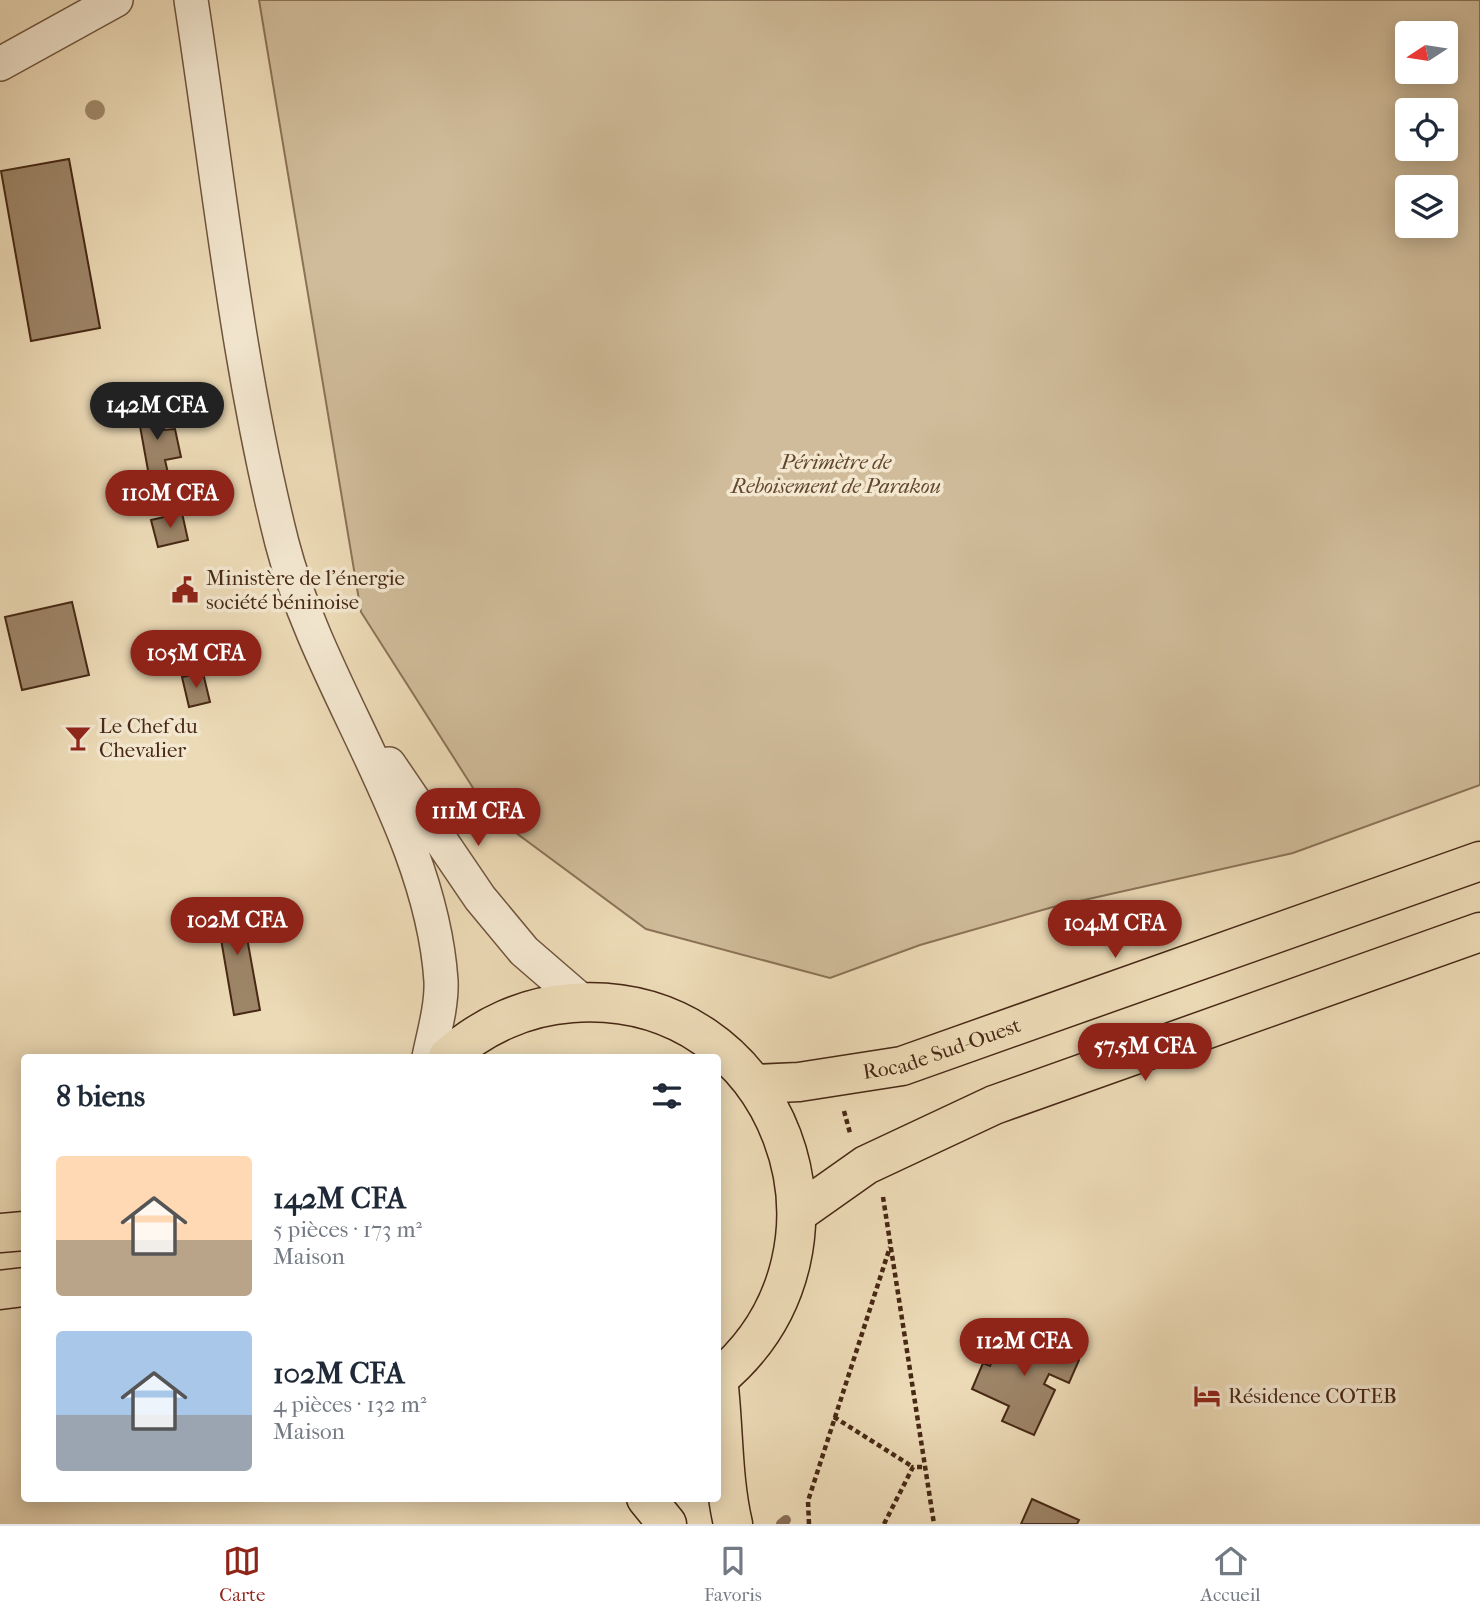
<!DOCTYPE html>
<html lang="fr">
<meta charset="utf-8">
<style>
body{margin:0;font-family:"IM FELL French Canon",serif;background:#f6f6f7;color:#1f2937;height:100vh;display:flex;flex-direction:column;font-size:26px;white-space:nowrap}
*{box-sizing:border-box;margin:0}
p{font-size:23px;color:#747a83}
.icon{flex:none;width:38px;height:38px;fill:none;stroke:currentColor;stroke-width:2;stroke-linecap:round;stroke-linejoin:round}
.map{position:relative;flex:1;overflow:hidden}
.drawer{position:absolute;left:21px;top:1054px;width:700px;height:448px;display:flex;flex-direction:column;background:#fff;border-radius:7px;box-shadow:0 4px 18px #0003}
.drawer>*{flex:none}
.needle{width:46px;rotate:258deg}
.tools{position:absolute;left:1395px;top:21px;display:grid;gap:14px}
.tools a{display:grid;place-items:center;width:63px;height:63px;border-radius:7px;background:#fff;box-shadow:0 4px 18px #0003;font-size:35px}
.price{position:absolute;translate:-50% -60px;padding:0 16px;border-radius:24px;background:#8f2418;color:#fff;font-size:23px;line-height:46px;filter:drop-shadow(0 2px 4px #0008)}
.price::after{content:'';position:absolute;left:50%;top:42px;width:21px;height:16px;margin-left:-10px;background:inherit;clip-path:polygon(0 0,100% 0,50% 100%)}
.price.on{background:#222;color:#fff}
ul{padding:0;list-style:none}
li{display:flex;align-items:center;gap:21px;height:175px;padding:0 35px}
li span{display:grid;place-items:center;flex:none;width:196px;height:140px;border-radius:7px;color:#555}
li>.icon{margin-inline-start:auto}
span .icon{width:84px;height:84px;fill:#fffc;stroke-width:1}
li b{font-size:30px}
h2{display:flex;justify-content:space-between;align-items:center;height:84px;padding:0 35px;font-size:30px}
.tab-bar{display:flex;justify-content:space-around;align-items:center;height:98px;border-top:2px solid #e0e1e3;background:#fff;font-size:19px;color:#747a83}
.tab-bar a{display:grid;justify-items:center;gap:4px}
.tab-bar .on{color:#8f2418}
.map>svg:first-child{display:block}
.green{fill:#d0bc9a;stroke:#8c7257;stroke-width:2;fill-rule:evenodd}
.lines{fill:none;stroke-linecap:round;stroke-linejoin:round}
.stream{stroke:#886e54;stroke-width:10}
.building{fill:#9d8568;stroke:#472814;stroke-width:2}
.minor-casing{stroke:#70543c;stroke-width:36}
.major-casing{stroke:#472814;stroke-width:41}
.path{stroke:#472814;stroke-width:4.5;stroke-dasharray:5 3.5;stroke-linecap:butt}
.minor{stroke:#f3e7d0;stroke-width:33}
.major{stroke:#ecdab6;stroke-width:38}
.tree{fill:#a0896c}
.labels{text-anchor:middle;stroke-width:7;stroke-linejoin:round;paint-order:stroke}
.park-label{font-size:21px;font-style:italic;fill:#62462f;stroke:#f3e7d0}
.poi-label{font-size:21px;fill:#472814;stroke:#f3e7d0;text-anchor:start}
.street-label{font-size:21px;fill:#472814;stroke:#f3e7d0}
</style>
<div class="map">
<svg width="1480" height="1524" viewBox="0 0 1480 1524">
<rect width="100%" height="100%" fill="#ecdab6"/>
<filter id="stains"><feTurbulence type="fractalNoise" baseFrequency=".00286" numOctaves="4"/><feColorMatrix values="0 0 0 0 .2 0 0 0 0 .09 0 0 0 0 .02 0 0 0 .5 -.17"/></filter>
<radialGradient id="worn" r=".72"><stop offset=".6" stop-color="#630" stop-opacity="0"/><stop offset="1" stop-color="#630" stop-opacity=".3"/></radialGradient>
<!-- green -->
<path class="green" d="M259,0H1480V785L1293,853L1053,907L920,945L830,978L646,929L489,813L361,612ZM1407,33H1446V72H1407ZM1407,110H1446V149H1407ZM1407,187H1446V226H1407Z"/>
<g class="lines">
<!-- stream -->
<path class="stream" d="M781,1524L786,1520"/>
</g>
<!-- building -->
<path class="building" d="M69,159L100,328L31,341L1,171Z
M158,399L163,430L175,429L181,457L165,460L170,482L151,487L136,404Z
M182,513L188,540L158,547L151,520Z
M72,602L89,675L22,690L5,617Z
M203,673L210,702L189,707L182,677Z
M240,899L260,1010L234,1015L215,904Z
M1007,1327L1079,1360L1069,1383L1049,1374L1044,1384L1055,1390L1034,1435L1002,1421L1009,1406L972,1389L983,1363L990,1366Z
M1032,1499L1079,1520L1077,1524H1021Z"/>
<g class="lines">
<!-- minor casing -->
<g class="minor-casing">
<path id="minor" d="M191,0C219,181 237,365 282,543C320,690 431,828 441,981C442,1005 434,1033 429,1057
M0,64L116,0
M389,764L480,898L524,951L583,1002"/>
</g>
<!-- major casing -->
<g class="major-casing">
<g id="major">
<path d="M448,1057C482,1026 526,1006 572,1003C780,988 875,1248 718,1379"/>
<path id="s1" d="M754,1084L799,1082L902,1066L1480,861"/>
<path d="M798,1213L866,1165L994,1105L1480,932"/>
<path d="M0,1233L24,1231"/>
<path d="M0,1290L24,1287"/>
<path d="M718,1378C724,1427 722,1477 733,1524"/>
<path d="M646,1498L667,1524"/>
</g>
</g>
<!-- path -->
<path class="path" d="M844,1111L850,1133
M883,1197L934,1524
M834,1417L913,1467
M809,1524L808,1501L890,1247
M884,1524L913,1467H925"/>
<!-- minor -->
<use href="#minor" class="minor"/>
<!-- major -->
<use href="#major" class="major"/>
</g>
<!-- trees -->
<circle class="tree" cx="95" cy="110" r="10"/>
<!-- icons -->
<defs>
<g id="civic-bare" transform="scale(2.1)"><path d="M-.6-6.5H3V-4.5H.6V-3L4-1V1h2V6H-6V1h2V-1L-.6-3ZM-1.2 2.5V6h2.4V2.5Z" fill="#8f2418" stroke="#f3e7d0" stroke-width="2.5" paint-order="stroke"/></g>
<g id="bar-bare" transform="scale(2.1)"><path d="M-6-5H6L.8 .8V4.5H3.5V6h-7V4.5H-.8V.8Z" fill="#8f2418" stroke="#f3e7d0" stroke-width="2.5" paint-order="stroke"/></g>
<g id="hotel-bare" transform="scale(2.1)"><path d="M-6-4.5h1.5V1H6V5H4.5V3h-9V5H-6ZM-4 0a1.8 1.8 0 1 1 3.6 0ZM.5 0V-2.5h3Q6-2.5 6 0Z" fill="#8f2418" stroke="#f3e7d0" stroke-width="2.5" paint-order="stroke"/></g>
</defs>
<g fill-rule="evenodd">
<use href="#civic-bare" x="185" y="590"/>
<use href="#bar-bare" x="78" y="738"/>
<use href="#hotel-bare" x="1207" y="1396"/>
</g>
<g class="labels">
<!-- park labels -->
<g class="park-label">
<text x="836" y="469">Périmètre de<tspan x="836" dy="24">Reboisement de Parakou</tspan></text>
</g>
<!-- poi labels -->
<g class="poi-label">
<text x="206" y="585">Ministère de l'énergie<tspan x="206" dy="24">société béninoise</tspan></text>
<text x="99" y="733">Le Chef du<tspan x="99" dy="24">Chevalier</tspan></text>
<text x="1228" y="1403">Résidence COTEB</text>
</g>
<!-- street labels -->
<g class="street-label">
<text dy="7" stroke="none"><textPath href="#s1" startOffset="192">Rocade Sud-Ouest</textPath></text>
</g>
</g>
<rect width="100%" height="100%" filter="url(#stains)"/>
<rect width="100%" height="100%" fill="url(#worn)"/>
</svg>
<div class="tools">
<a><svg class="needle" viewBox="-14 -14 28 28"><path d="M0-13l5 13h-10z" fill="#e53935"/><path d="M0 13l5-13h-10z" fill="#747a83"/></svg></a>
<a><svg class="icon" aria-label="locate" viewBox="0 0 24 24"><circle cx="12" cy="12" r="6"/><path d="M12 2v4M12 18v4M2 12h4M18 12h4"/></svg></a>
<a><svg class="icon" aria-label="layers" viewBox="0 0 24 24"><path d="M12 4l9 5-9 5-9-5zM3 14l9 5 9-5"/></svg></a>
</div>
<b class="price on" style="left:157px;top:442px">142M CFA</b>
<b class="price" style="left:170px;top:530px">110M CFA</b>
<b class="price" style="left:196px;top:690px">105M CFA</b>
<b class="price" style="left:478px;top:848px">111M CFA</b>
<b class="price" style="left:237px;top:957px">102M CFA</b>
<b class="price" style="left:1115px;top:960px">104M CFA</b>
<b class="price" style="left:1145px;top:1083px">57.5M CFA</b>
<b class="price" style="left:1024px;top:1378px">112M CFA</b>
<section class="drawer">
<h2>8 biens<svg class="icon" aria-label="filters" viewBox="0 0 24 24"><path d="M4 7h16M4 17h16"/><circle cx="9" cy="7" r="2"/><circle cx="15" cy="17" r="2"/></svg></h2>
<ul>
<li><span style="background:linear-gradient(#ffd9b3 60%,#b9a48a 0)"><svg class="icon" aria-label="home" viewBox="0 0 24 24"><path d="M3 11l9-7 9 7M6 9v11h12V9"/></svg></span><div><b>142M CFA</b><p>5 pièces · 173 m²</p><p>Maison</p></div></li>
<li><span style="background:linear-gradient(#a9c7e8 60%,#9aa5b1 0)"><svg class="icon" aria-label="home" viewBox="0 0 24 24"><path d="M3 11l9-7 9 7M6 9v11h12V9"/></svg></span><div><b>102M CFA</b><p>4 pièces · 132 m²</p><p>Maison</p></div></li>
</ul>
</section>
</div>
<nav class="tab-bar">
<a class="on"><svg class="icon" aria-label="map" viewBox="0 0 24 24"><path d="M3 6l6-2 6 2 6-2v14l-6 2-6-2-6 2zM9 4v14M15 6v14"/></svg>Carte</a>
<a><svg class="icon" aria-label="saved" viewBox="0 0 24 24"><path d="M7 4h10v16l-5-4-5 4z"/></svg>Favoris</a>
<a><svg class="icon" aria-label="home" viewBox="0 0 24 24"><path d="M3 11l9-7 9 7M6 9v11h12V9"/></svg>Accueil</a>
</nav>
